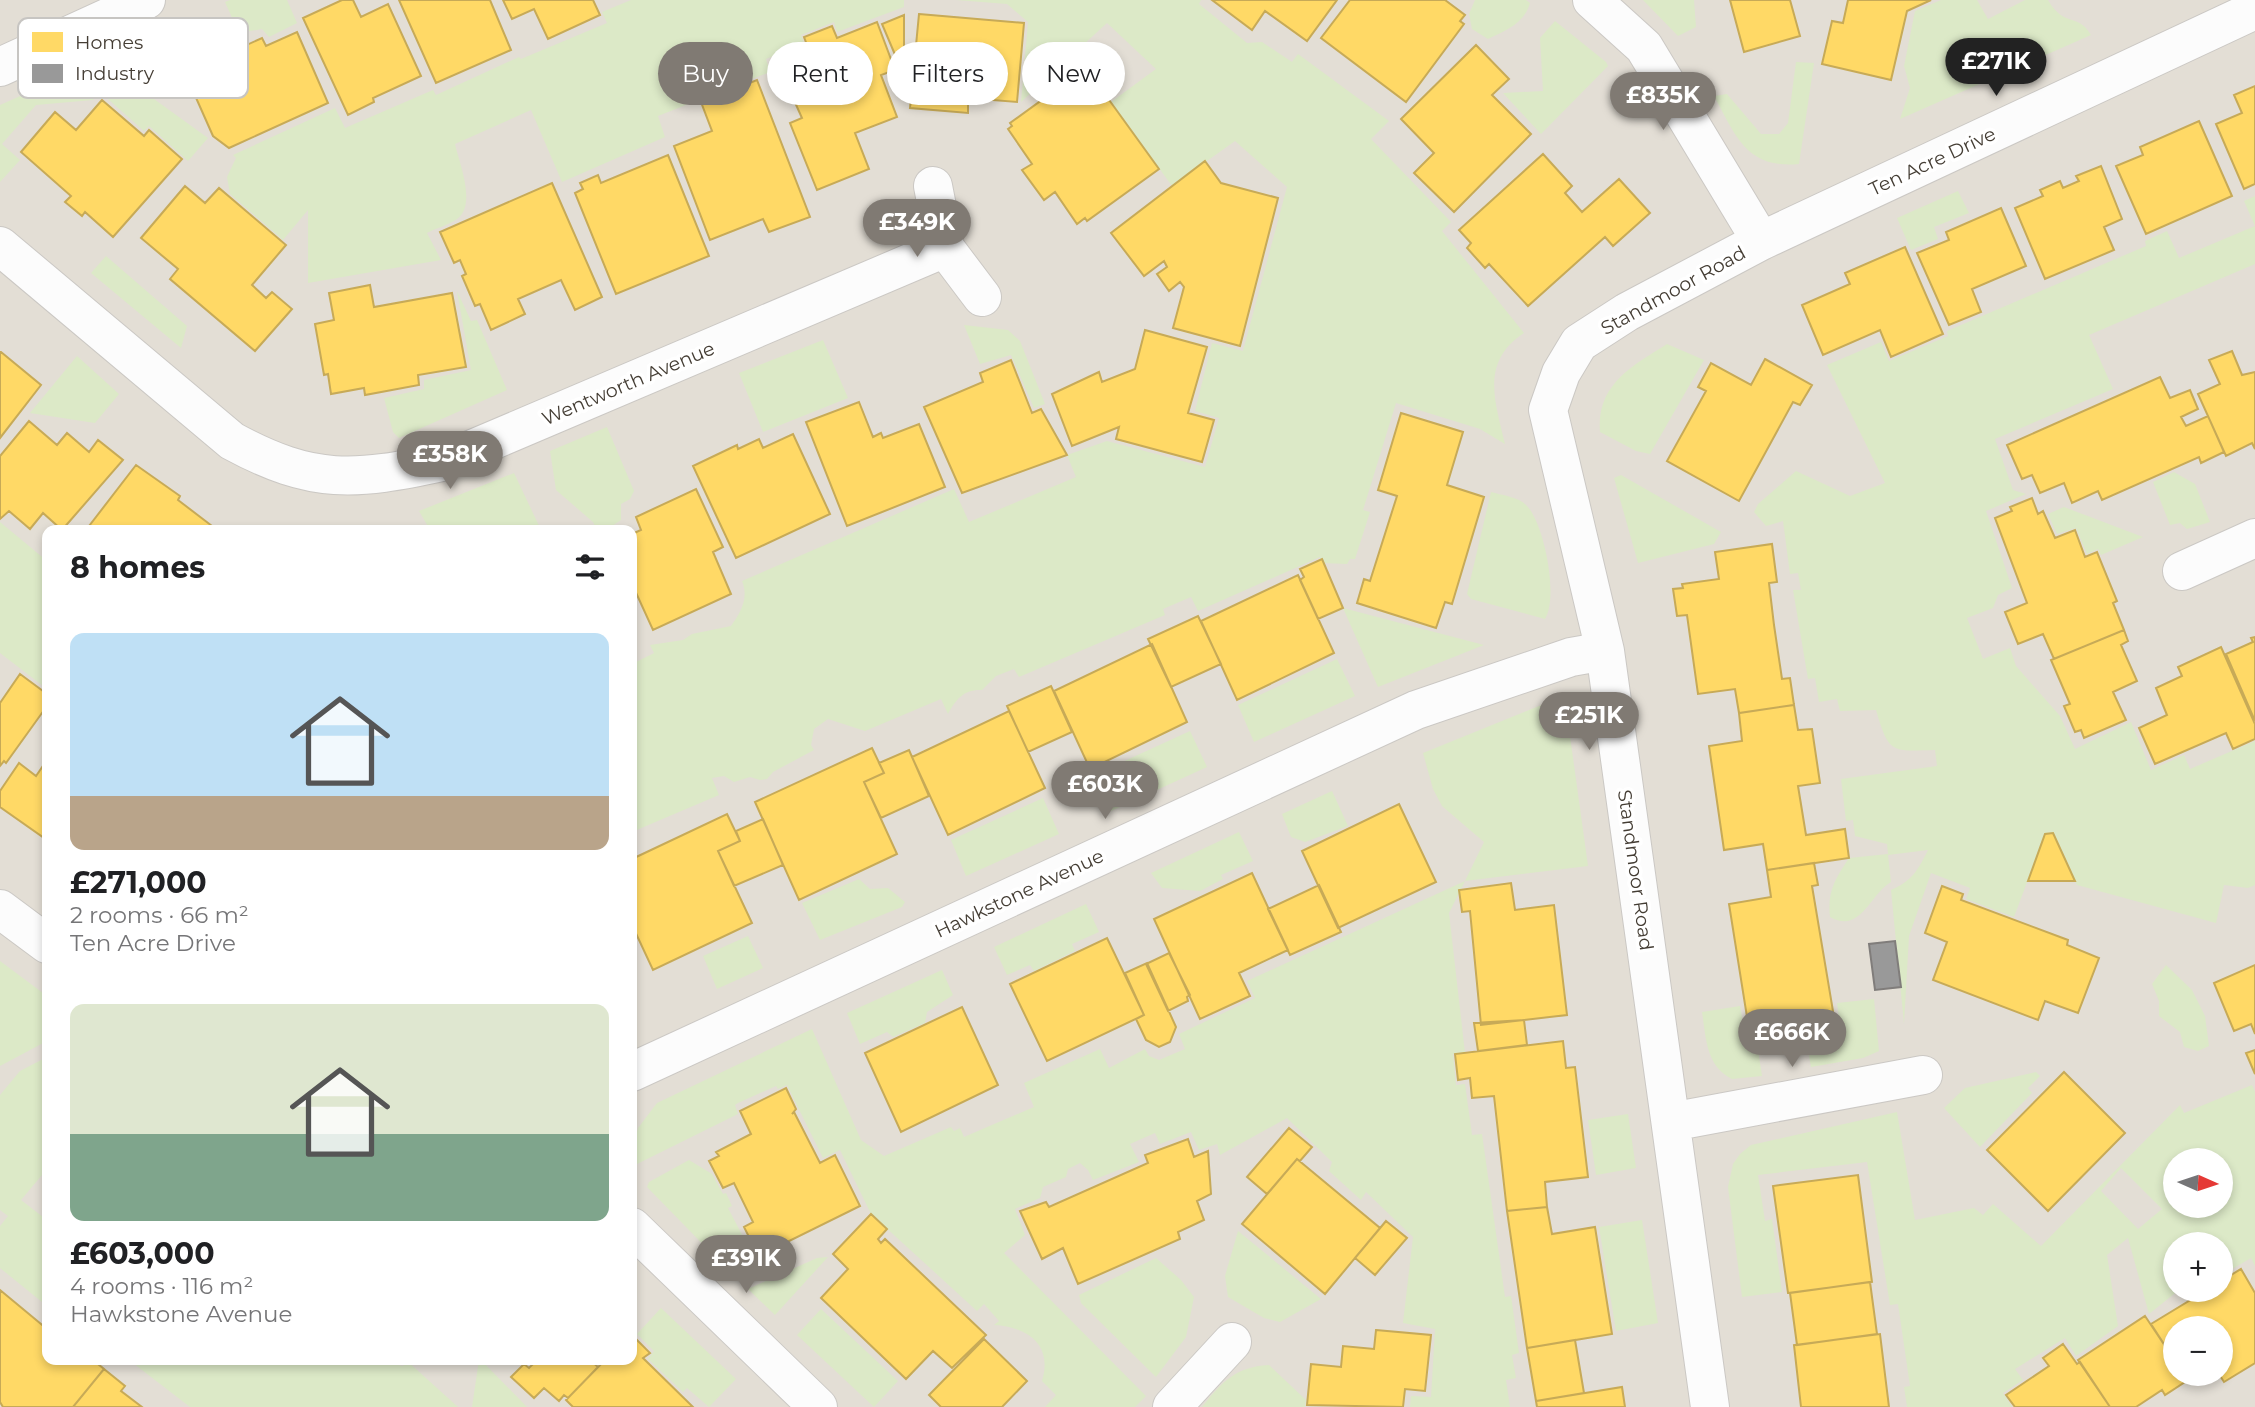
<!DOCTYPE html>
<meta charset="utf-8">
<style>
body{margin:0;font-family:Montserrat,sans-serif;background:#f2f2f2;color:#202124;height:100vh;display:flex;flex-direction:column;font-size:26px;white-space:nowrap}
*{box-sizing:border-box;margin:0}
p{font-size:23px;color:#757577}
.icon{flex:none;width:38px;height:38px;fill:none;stroke:currentColor;stroke-width:2;stroke-linecap:round;stroke-linejoin:round}
.map{position:relative;flex:1;overflow:hidden}
.side{position:absolute;left:42px;top:525px;width:595px;height:840px;display:flex;flex-direction:column;background:#fff;border-radius:14px;box-shadow:0 4px 10px #0003}
.side>*{flex:none}
.guide{position:absolute;left:658px;top:42px;width:665px;height:63px;display:flex;gap:14px}
.needle{width:46px;rotate:93deg}
.tools{position:absolute;left:2163px;top:1148px;display:grid;gap:14px}
.tools a{display:grid;place-items:center;width:70px;height:70px;border-radius:50%;background:#fff;box-shadow:0 4px 10px #0003;font-size:35px}
.price{position:absolute;translate:-50% -60px;padding:0 16px;border-radius:24px;background:#807a73;color:#fff;font-size:23px;line-height:46px;filter:drop-shadow(0 2px 4px #0008)}
.price::after{content:'';position:absolute;left:50%;top:42px;width:21px;height:16px;margin-left:-10px;background:inherit;clip-path:polygon(0 0,100% 0,50% 100%)}
.price.on{background:#222;color:#fff}
ul{padding:0;list-style:none}
li{display:grid;align-content:center;gap:14px;height:371px;padding:0 28px}
li span{display:grid;place-items:center;height:217px;border-radius:14px;color:#555}
li>.icon{margin-inline-start:auto}
span .icon{width:126px;height:126px;fill:#fffc;stroke-width:1}
li b{font-size:30px}
h2{display:flex;justify-content:space-between;align-items:center;height:84px;padding:0 28px;font-size:30px}
.tag{padding:0 24px;border-radius:32px;background:#fff;box-shadow:0 4px 10px #0003;font-size:24px;line-height:63px}
.tag.on{background:#807a73;color:#fff}
.map>svg:first-child{display:block}
.residential{fill:#e3ded5;fill-rule:evenodd}
.green{fill:#dce9c7;fill-rule:evenodd}
.homes{fill:#ffd966;stroke:#c7aa57;stroke-width:2}
.industry{fill:#999;stroke:#807d7b;stroke-width:2}
.lines{fill:none;stroke-linecap:round;stroke-linejoin:round}
.minor-casing{stroke:#cbc8c4;stroke-width:40}
.minor{stroke:#fcfcfc;stroke-width:38}
.labels{text-anchor:middle;stroke-width:7;stroke-linejoin:round;paint-order:stroke}
.street-label{font-size:19px;fill:#443d34;stroke:#fff}
.key{fill:#fff;stroke:#c7c5c2;stroke-width:2}
.key-label{font-size:19px;fill:#443d34}
</style>
<div class="map">
<svg width="2255" height="1407" viewBox="0 0 2255 1407">
<rect width="100%" height="100%" fill="#eeece8"/>
<!-- residential -->
<path class="residential" d="M0,0H2255V1407H0ZM47,530H632V1360H47ZM2175,1160H2221V1206H2175ZM2175,1244H2221V1290H2175ZM2175,1328H2221V1374H2175Z"/>
<!-- green -->
<path class="green" d="M230,0H287L297,23L269,37L262,29L239,33L225,2Z
M631,0H904V7L837,32L834,22L801,35L804,43L766,59L770,72L658,116L665,137L562,182L531,110L455,144C459,162 477,205 457,219C449,225 436,228 427,233L441,260L308,283V210L283,240L230,194L227,177L236,158L233,155L335,108L345,128L433,90L436,95L519,57L521,59L607,23L602,12Z
M956,0H1201L1199,4L1247,43L1262,42L1292,62L1298,54L1389,121L1371,139L1451,222L1442,231L1524,333C1480,362 1495,401 1505,444L1480,429L1396,403L1363,510L1370,512L1355,559H1350L1347,564L1322,563L1320,557L1198,611L1191,597L1163,609L1165,615L1019,677L1014,669L996,676L982,690C964,689 956,699 948,714L941,699L865,731L828,719L814,729L811,745L814,750L773,772L767,779L760,780L750,777L734,782L724,776L712,778L719,795L632,832V664L654,653L650,645L683,640L692,634L731,626C741,612 749,598 742,581L954,489L969,522L1076,477L1067,455L1107,441L1205,467L1219,418L1195,411L1212,343L1243,351L1287,187L1235,141L1172,186L1111,102L1156,69L1107,23L1021,102L1028,22L1007,4Z
M1475,0H1526L1530,3C1524,24 1506,30 1488,39L1472,29L1469,14Z
M1643,0H1694L1696,27L1678,36Z
M1941,0H1977L1988,19L2025,0H2048C2065,29 2078,12 2091,35L1900,119L1910,88L1904,66L1915,11Z
M1555,21L1606,62L1608,66L1541,134L1503,93L1543,91L1540,38Z
M115,54L129,81L208,138L188,161L149,126L144,131L100,92L93,100L36,105L2,144L20,160L0,182V105Z
M1796,62L1814,63L1799,164C1746,169 1736,136 1714,96L1727,94L1761,134H1779L1788,123Z
M1958,191L1969,213L1934,227L1938,239L1911,250L1897,218Z
M2255,196V264L2089,335L2113,389L1995,439L2013,490L2026,494L1986,511L2012,588L1998,595L1993,608L1967,618L1983,659L2010,648L2016,666L2060,716L2075,749L2131,722L2151,770L2184,755L2190,769L2255,741V885L2248,888L2224,885L2216,923L2077,885L2052,833L2045,834L2014,917L1966,899L1970,888L1931,873L1909,936L1904,1024L1891,890C1912,881 1918,870 1928,850L1888,855L1891,882C1869,895 1861,934 1830,917C1827,892 1835,879 1849,858L1888,854L1887,844L1855,836L1853,820L1846,821L1841,779L1937,766L1935,750C1892,751 1889,755 1876,710L1840,711L1837,699L1819,702L1815,678L1808,679L1793,590H1801L1798,573L1790,574L1783,521L1766,526L1754,512L1758,504L1796,471L1850,496L1885,483L1827,365L1881,342L1889,361L1948,336L1947,331L2146,246L2145,241L2167,231L2179,258L2255,226L2244,201Z
M106,256L187,326L181,348L91,273Z
M457,291L471,321L477,320L507,390L399,438L393,432L384,398L424,389V380L471,370Z
M964,325L1008,330L1020,341L1045,404L1034,408L1011,355L980,364Z
M823,340L848,398L763,432L739,373Z
M1667,344L1704,360L1650,454L1636,451L1600,432C1596,385 1632,366 1667,344Z
M77,356L119,394L95,423L30,413Z
M607,427L634,491L630,499L621,504V520L606,530H597L593,522L556,490L550,451Z
M2174,472L2195,484L2210,522L2187,529L2180,523L2170,525L2153,482Z
M514,473L541,530H430L419,511Z
M1621,475L1721,532L1714,544L1638,563L1614,478Z
M1491,492C1501,495 1519,497 1526,505C1544,522 1559,597 1545,619L1471,599L1467,594Z
M2064,507L2143,537L2101,555L2098,549L2087,554L2076,528L2057,534L2048,514Z
M0,522L47,561V689L0,653Z
M1343,608L1484,645L1378,687Z
M1337,659L1355,696L1254,742L1238,705Z
M1544,704L1561,708L1569,729L1588,866L1465,881L1449,913L1465,1053L1453,1054L1456,1085L1465,1084L1472,1135L1482,1134L1505,1297L1511,1296L1519,1353L1512,1355L1516,1378L1506,1380L1510,1407H1410L1411,1396L1431,1397L1435,1329L1403,1323L1413,1237L1366,1192L1361,1200L1329,1171L1332,1162L1287,1118L1220,1155L1217,1144L1199,1150L1191,1132L1160,1144L1155,1133L1130,1144L1139,1162L1093,1180L1088,1170L1080,1163L1068,1169L1066,1177L1043,1187L1040,1198L1015,1209L1025,1235L1004,1253L1146,1396L1135,1407H1045L1056,1395L1042,1381C1053,1345 1028,1327 994,1325L999,1321L984,1304L977,1311L871,1214L840,1150L823,1158L787,1085L778,1089L776,1086L738,1103L735,1105L738,1114L635,1165L633,1149L638,1128L657,1103L812,1029L861,1140L884,1156L951,1127L954,1131L960,1128L964,1137L1034,1107L1024,1083L1100,1049L1109,1068L1145,1049L1149,1056L1159,1060L1185,1049L1179,1034L1255,998L1247,981L1465,881L1484,842L1442,806L1433,789L1423,753Z
M1190,731L1207,767L1111,811L1094,775Z
M1332,791L1348,826L1305,842L1291,837L1282,814Z
M1043,798L1059,834L966,876L951,840Z
M1239,832L1253,861L1221,875L1223,879L1200,891L1162,888L1151,873Z
M859,879L870,889L888,888L905,902L902,907L820,940L802,903Z
M1086,904L1099,932L1072,944L1075,951L1034,971L1030,965L1007,975L994,947Z
M748,936L763,968L717,989L703,956Z
M0,961L47,996V1041L0,1066Z
M2166,965L2192,990L2205,1016L2209,1046L2198,1051L2184,1047L2180,1032L2159,1016V1001L2152,984Z
M942,970L953,995L927,1012L925,1023L893,1037L887,1032L860,1044L847,1013Z
M1874,999L1879,1051L1863,1058L1811,1067L1806,1040L1841,1034L1837,1003Z
M1740,1006L1747,1044L1757,1043L1762,1076L1732,1079C1706,1066 1706,1038 1702,1012Z
M47,1057V1169L21,1200L47,1220V1306L0,1268V1226L8,1216L0,1210V1095L20,1071Z
M2036,1072L2040,1076L2028,1088L2032,1093L1980,1147L1944,1108L1965,1088Z
M2252,1085L2255,1092V1266L2251,1258L2222,1275L2221,1244H2175V1290H2179L2149,1314L2128,1238L2107,1255L2118,1326L2076,1356L2065,1338L2015,1369L2023,1380L2003,1393L2012,1407H1907L1904,1387L1910,1386L1898,1304L1890,1305L1867,1162L1758,1175L1765,1221L1772,1219L1782,1292L1742,1297L1728,1187L1733,1164L1740,1154L1751,1145L1897,1112L1915,1220L1974,1208L1983,1215L1993,1204L2041,1246L2180,1105L2184,1113ZM2175,1160H2221V1206H2175ZM2121,1168L2162,1209L2138,1229L2101,1191Z
M1628,1114L1636,1168L1596,1175L1588,1120Z
M689,1160L712,1174L723,1194L726,1193L732,1206L728,1208L750,1250L728,1270L647,1187L649,1182Z
M1642,1220L1658,1323L1616,1331L1599,1227Z
M1238,1231L1321,1299L1280,1322L1264,1318L1228,1297L1225,1276Z
M828,1257L775,1315L748,1289L817,1258Z
M1156,1258L1181,1280L1194,1297L1186,1337L1156,1377L1081,1303L1079,1295Z
M661,1308L736,1379L709,1407L687,1388L683,1392L648,1359L654,1351L637,1334Z
M821,1309L898,1381L874,1407L797,1335Z
M129,1360H376L403,1366L406,1360L458,1407H190Z
M479,1360H481L527,1407H472Z
M1269,1365L1306,1400L1305,1407H1202C1222,1382 1235,1367 1269,1365Z"/>
<!-- homes -->
<path class="homes" d="M342,0H353L361,17L388,4L421,76L373,98L374,102L348,115L303,18Z
M399,0H490L511,50L436,83Z
M503,0H593L600,15L548,39L534,9L512,19Z
M1212,0H1337L1307,41L1265,11L1252,30Z
M1350,0H1445L1465,15L1460,21L1464,24L1406,102L1321,38Z
M1730,0H1790L1800,36L1744,52Z
M1848,0H1931L1907,11L1891,80L1822,64L1832,21L1843,23Z
M919,14L1024,23L1017,102L968,98V113L910,108Z
M904,15V55L896,57L882,24Z
M877,22L895,70L881,75L897,117L855,133L869,169L817,190L790,123L802,118L775,58L807,45L804,37L832,26L837,38Z
M297,32L328,103L229,148L213,136L185,73L262,38L266,46Z
M1476,45L1509,79L1492,95L1531,134L1454,212L1414,173L1434,153L1401,119Z
M1086,68L1159,169L1087,221L1085,218L1077,224L1055,192L1044,200L1022,170L1032,164L1008,129L1012,126L1010,123Z
M757,80L810,217L769,232L763,219L710,240L674,146L712,131L701,102Z
M2255,86V184L2244,189L2216,124L2242,113L2234,95Z
M102,100L144,136L149,130L182,159L113,237L85,212L82,216L65,202L71,196L21,152L55,112L76,130Z
M2199,121L2232,196L2146,234L2116,166L2143,155L2140,147Z
M1543,154L1572,186L1565,193L1582,212L1619,179L1650,213L1613,246L1605,237L1528,306L1489,264L1485,268L1467,248L1471,243L1459,230Z
M668,155L709,256L616,294L575,193L583,189L580,183L598,175L601,183Z
M1205,161L1221,183L1278,198L1240,346L1173,328L1184,287L1180,282L1169,291L1157,274L1167,267L1164,261L1144,276L1111,233Z
M2101,166L2122,219L2104,227L2114,250L2045,279L2015,208L2043,196L2040,190L2060,181L2063,188L2079,181L2076,176Z
M552,183L602,297L575,310L561,280L518,299L525,314L491,330L480,304L475,306L462,276L466,274L460,260L454,263L440,232Z
M185,186L205,203L219,188L286,245L252,285L266,298L272,292L292,309L255,351L170,279L178,269L141,238Z
M2001,208L2026,266L1972,289L1981,312L1949,325L1917,253L1949,240L1946,232Z
M1905,247L1943,334L1891,357L1880,330L1823,355L1802,305L1850,284L1845,273Z
M370,285L374,307L452,293L466,367L418,375L419,385L365,395L364,388L331,394L328,374L324,375L315,324L334,320L329,293Z
M1145,330L1207,347L1188,413L1214,420L1202,462L1116,439L1119,427L1072,446L1052,394L1099,372L1102,382L1135,369Z
M2232,351L2242,375L2255,372V449L2252,443L2226,456L2198,394L2220,384L2209,360Z
M1,352L41,385L0,438V352Z
M1765,359L1812,385L1800,405L1793,402L1739,501L1667,461L1706,391L1698,387L1711,363L1751,385Z
M1011,360L1032,413L1041,409L1067,455L962,493L924,407L983,382L980,373Z
M2160,377L2170,398L2190,390L2198,409L2181,417L2186,426L2208,416L2224,452L2201,463L2199,457L2102,500L2098,491L2072,503L2064,483L2040,493L2032,475L2022,479L2007,445Z
M859,402L873,437L881,433L883,438L919,424L945,487L847,526L806,422Z
M1401,413L1463,432L1447,485L1484,497L1452,604L1445,602L1436,628L1357,603L1364,579L1370,581L1397,496L1378,490Z
M29,421L57,445L67,433L89,452L98,440L123,460L62,530L43,513L30,529L9,511L0,519V456Z
M793,434L830,514L736,558L693,466L737,445L738,449L759,439L763,448Z
M136,465L180,496L178,500L212,526L210,530H86Z
M696,489L723,547L713,552L731,594L653,630L632,584V534L641,530L636,517Z
M2032,498L2038,514L2043,511L2055,538L2075,530L2085,557L2097,552L2117,601L2113,603L2124,630L2054,659L2043,634L2018,644L2005,612L2027,603L1995,518L2012,511L2010,507Z
M1772,544L1777,582L1769,583L1774,625L1782,679L1790,678L1794,705L1739,713L1735,689L1698,694L1687,615L1677,616L1673,589L1683,588L1682,584L1719,579L1715,552Z
M1322,559L1343,608L1318,619L1300,580L1304,577L1300,569Z
M1298,575L1334,653L1237,700L1201,621Z
M1198,616L1221,664L1171,687L1148,639Z
M2124,630L2128,641L2121,645L2137,681L2113,692L2126,720L2084,738L2081,730L2075,732L2064,706L2070,704L2051,660Z
M2255,637V721L2226,654L2253,642L2251,638Z
M1152,644L1187,722L1090,769L1054,691Z
M2221,647L2255,724V739L2233,749L2226,733L2155,764L2139,728L2167,715L2156,688L2182,676L2178,667Z
M20,674L47,694V706L6,763L4,761L0,766V703Z
M1051,686L1072,732L1028,752L1007,706Z
M1794,705L1798,730L1812,729L1820,783L1798,786L1806,835L1845,829L1849,858L1767,870L1763,844L1724,850L1709,746L1742,741L1739,713Z
M1009,711L1045,788L948,835L912,757Z
M872,748L884,773L864,782L897,854L799,900L755,802Z
M909,750L929,796L881,818L864,782L884,773L879,763Z
M47,760V840L0,807V791L19,763L36,776Z
M1399,804L1436,882L1338,928L1302,851Z
M727,814L740,841L718,851L752,923L653,970L632,925V859Z
M763,819L783,865L734,886L718,851L740,841L736,831Z
M2053,833L2075,881H2028L2045,834Z
M1814,863L1818,885L1812,886L1836,1029L1751,1042L1729,904L1771,897L1767,870Z
M1252,873L1288,950L1239,973L1250,996L1200,1019L1154,919Z
M1511,883L1515,910L1554,905L1567,1015L1481,1025L1470,911L1462,912L1459,890Z
M1319,885L1341,932L1290,955L1268,909Z
M1942,886L1963,894L1961,900L2068,940L2067,945L2099,958L2078,1013L2045,1001L2038,1020L1933,980L1947,942L1925,933Z
M1107,938L1144,1015L1047,1061L1010,984Z
M1169,953L1190,995L1187,997L1188,1001L1168,1011L1146,964Z
M1147,963L1176,1027L1170,1042L1159,1047L1146,1040L1136,1019L1144,1015L1125,973Z
M2255,965V1034L2251,1024L2234,1031L2214,983Z
M962,1007L998,1085L901,1132L865,1053Z
M1524,1020L1527,1045L1478,1051L1474,1023Z
M1563,1041L1566,1068L1575,1067L1588,1177L1545,1182L1547,1207L1507,1211L1494,1096L1472,1098L1470,1078L1458,1080L1455,1054Z
M2255,1050V1074L2246,1053Z
M2064,1072L2125,1133L2048,1211L1987,1150Z
M786,1088L796,1109L792,1114L794,1112L820,1163L835,1155L860,1206L767,1252L765,1249L757,1253L744,1227L753,1222L734,1183L723,1188L709,1161L719,1156L716,1152L751,1134L740,1111Z
M1289,1128L1312,1147L1300,1161L1297,1159L1267,1194L1247,1177Z
M1188,1139L1194,1157L1208,1151L1211,1194L1197,1201L1204,1220L1178,1232L1180,1239L1078,1284L1063,1248L1042,1259L1020,1211L1046,1202L1049,1207L1148,1163L1145,1155Z
M1297,1159L1380,1228L1325,1294L1242,1224Z
M1858,1175L1872,1282L1788,1293L1773,1186Z
M1547,1207L1552,1234L1595,1227L1612,1334L1527,1348L1507,1211Z
M871,1214L887,1229L878,1239L881,1243L885,1239L986,1335L952,1368L933,1351L906,1379L821,1298L848,1269L833,1254Z
M1386,1221L1407,1238L1375,1275L1355,1258Z
M2241,1269L2255,1293V1363L2224,1382L2219,1374L2221,1328H2175V1361L2151,1324L2207,1290H2221V1281Z
M1870,1282L1877,1334L1797,1345L1790,1293Z
M0,1290L47,1329V1360H93L104,1369L73,1407H3L0,1402Z
M2145,1316L2175,1361V1374H2183L2188,1380L2165,1395L2162,1390L2136,1407H2110L2078,1360Z
M1376,1330L1431,1335L1425,1391L1405,1389L1403,1407L1307,1405L1311,1364L1341,1367L1343,1346L1374,1349Z
M1880,1334L1889,1407H1801L1794,1345Z
M633,1336L650,1353L643,1358L693,1407H573L566,1400L605,1360H632Z
M984,1339L1027,1381L1002,1407H941L929,1395Z
M1575,1340L1584,1393L1536,1401L1527,1348Z
M2063,1344L2077,1364L2080,1362L2110,1407H2015L2006,1395L2049,1366L2043,1358Z
M537,1360H590L598,1367L568,1398L564,1395L559,1401L544,1388L534,1398L511,1377L524,1364L529,1368Z
M104,1369L125,1386L121,1391L142,1407H73Z
M2183,1374H2205L2190,1383Z
M1622,1387L1625,1407H1537L1536,1401Z"/>
<!-- industry -->
<path class="industry" d="M1895,941L1901,987L1875,990L1869,944Z"/>
<g class="lines">
<!-- minor casing -->
<g class="minor-casing">
<path id="minor" d="M1592,0L1644,47L1761,241
M0,67L146,0
M933,186L945,248L982,297
M0,246L232,441C313,485 355,481 442,462L945,248
M2182,571L2255,538
M0,909L47,944
M632,1072L1416,710L1571,657L1605,651
M1671,1122L1923,1075
M632,1227L818,1407
M1172,1407L1232,1342
M1710,1407L1605,651L1548,410L1561,373L1579,343L1627,312L1761,241L2255,10"/>
</g>
<!-- minor -->
<use href="#minor" class="minor"/>
</g>
<g class="labels">
<!-- street labels -->
<g class="street-label">
<text transform="translate(1932 161) rotate(-25)" y="7">Ten Acre Drive</text>
<text transform="translate(1673 290) rotate(-29)" y="7">Standmoor Road</text>
<text transform="translate(628 383) rotate(-23)" y="7">Wentworth Avenue</text>
<text transform="translate(1636 870) rotate(82)" y="7">Standmoor Road</text>
<text transform="translate(1019 893) rotate(-25)" y="7">Hawkstone Avenue</text>
</g>
</g>
<!-- legend -->
<rect x="18" y="18" width="230" height="80" rx="10" class="key"/>
<rect x="32" y="32" width="31" height="20" fill="#ffd966"/>
<rect x="32" y="64" width="31" height="19" fill="#999"/>
<g class="key-label">
<text x="75" y="49">Homes</text>
<text x="75" y="80">Industry</text>
</g>
</svg>
<div class="tools">
<a><svg class="needle" viewBox="-14 -14 28 28"><path d="M0-13l5 13h-10z" fill="#e53935"/><path d="M0 13l5-13h-10z" fill="#757577"/></svg></a>
<a>+</a>
<a>−</a>
</div>
<b class="price on" style="left:1996px;top:98px">£271K</b>
<b class="price" style="left:1663px;top:132px">£835K</b>
<b class="price" style="left:917px;top:259px">£349K</b>
<b class="price" style="left:450px;top:491px">£358K</b>
<b class="price" style="left:1589px;top:752px">£251K</b>
<b class="price" style="left:1105px;top:821px">£603K</b>
<b class="price" style="left:1792px;top:1069px">£666K</b>
<b class="price" style="left:746px;top:1295px">£391K</b>
<div class="guide">
<a class="tag on">Buy</a>
<a class="tag">Rent</a>
<a class="tag">Filters</a>
<a class="tag">New</a>
</div>
<section class="side">
<h2>8 homes<svg class="icon" aria-label="filters" viewBox="0 0 24 24"><path d="M4 7h16M4 17h16"/><circle cx="9" cy="7" r="2"/><circle cx="15" cy="17" r="2"/></svg></h2>
<ul>
<li><span style="background:linear-gradient(#bfe0f5 75%,#b9a48a 0)"><svg class="icon" aria-label="home" viewBox="0 0 24 24"><path d="M3 11l9-7 9 7M6 9v11h12V9"/></svg></span><div><b>£271,000</b><p>2 rooms · 66 m²</p><p>Ten Acre Drive</p></div></li>
<li><span style="background:linear-gradient(#dfe7d0 60%,#7fa58c 0)"><svg class="icon" aria-label="home" viewBox="0 0 24 24"><path d="M3 11l9-7 9 7M6 9v11h12V9"/></svg></span><div><b>£603,000</b><p>4 rooms · 116 m²</p><p>Hawkstone Avenue</p></div></li>
</ul>
</section>
</div>
